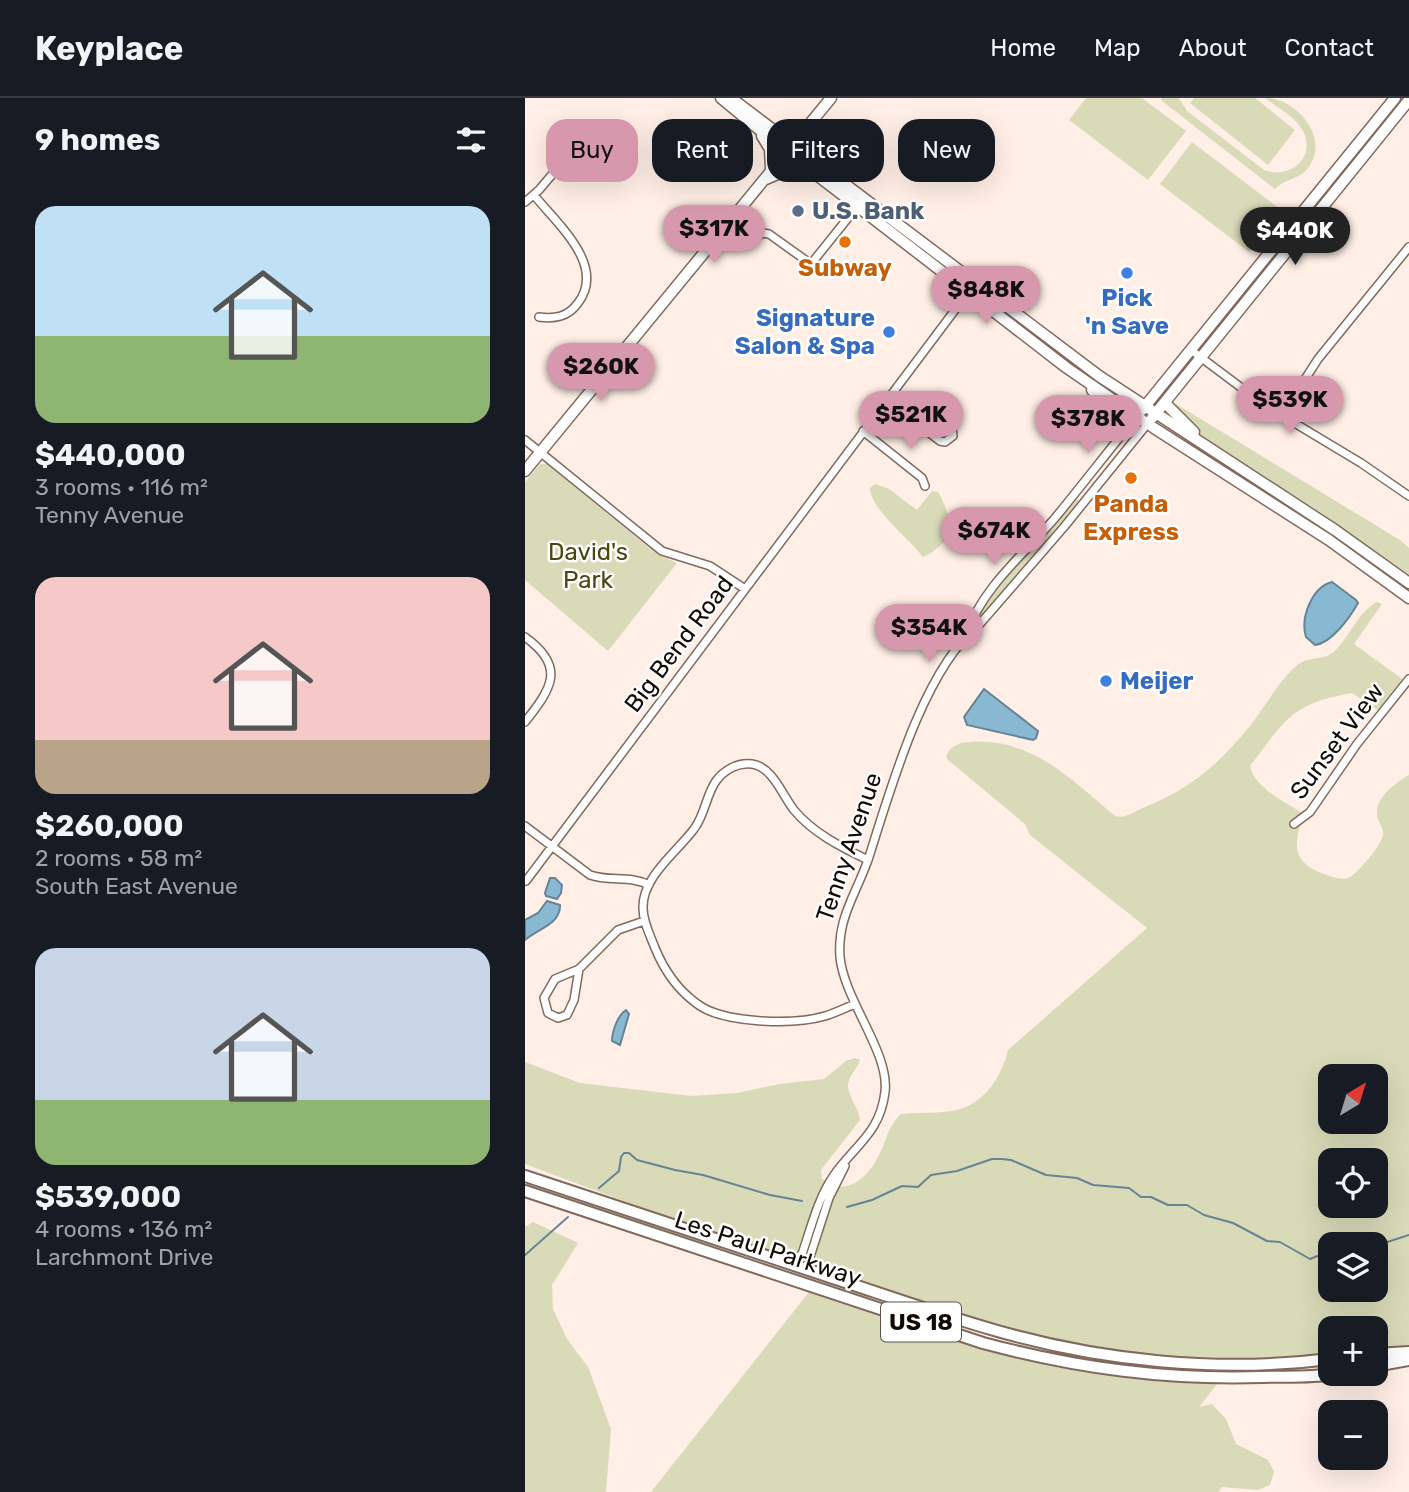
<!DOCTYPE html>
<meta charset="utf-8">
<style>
body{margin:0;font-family:Rubik,sans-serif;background:#242831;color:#f1f3f6;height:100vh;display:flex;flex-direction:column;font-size:26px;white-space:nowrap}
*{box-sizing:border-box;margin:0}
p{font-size:23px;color:#9ea1a6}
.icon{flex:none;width:38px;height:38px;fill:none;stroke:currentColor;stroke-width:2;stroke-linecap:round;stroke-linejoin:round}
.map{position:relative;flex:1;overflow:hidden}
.side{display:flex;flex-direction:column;background:#171b24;width:525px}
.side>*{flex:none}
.guide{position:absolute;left:21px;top:21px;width:665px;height:63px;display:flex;gap:14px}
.needle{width:46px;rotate:38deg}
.fabs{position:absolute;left:793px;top:966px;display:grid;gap:14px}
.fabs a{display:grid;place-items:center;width:70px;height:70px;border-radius:14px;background:#171b24;box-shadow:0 7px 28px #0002;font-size:35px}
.price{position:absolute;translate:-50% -60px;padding:0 16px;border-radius:24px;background:#d798ad;color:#111;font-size:23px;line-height:46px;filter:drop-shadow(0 2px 4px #0008)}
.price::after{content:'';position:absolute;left:50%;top:42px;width:21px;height:16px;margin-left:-10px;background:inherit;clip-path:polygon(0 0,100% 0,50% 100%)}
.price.active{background:#222;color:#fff}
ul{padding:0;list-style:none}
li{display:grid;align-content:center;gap:14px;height:371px;padding:0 35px}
li span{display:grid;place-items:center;height:217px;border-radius:21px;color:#555}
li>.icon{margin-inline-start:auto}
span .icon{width:126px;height:126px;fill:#fffc;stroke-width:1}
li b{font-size:30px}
h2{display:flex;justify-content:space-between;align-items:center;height:84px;padding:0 35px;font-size:30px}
.tag{padding:0 24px;border-radius:21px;background:#171b24;box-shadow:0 7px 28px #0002;font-size:24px;line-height:63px}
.tag.active{background:#d798ad;color:#111}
header{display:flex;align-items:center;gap:42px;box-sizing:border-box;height:98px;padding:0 35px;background:#171b24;border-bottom:2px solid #363941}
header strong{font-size:33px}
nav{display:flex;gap:38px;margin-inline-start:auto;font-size:24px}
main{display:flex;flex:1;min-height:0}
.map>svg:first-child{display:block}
.green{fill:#d8dab8;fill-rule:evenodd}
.water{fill:#89b8d3;stroke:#668496;stroke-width:2}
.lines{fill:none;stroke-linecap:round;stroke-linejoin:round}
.stream{stroke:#668496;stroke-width:2}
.street-casing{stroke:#816a5d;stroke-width:10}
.secondary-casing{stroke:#816a5d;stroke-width:13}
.primary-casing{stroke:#816a5d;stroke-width:14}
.street{stroke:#fff;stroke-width:7}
.secondary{stroke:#fff;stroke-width:10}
.primary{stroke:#fff;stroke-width:10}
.service-dot{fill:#5c6f8a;stroke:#fff;stroke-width:2.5}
.food-dot{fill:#e8710a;stroke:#fff;stroke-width:2.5}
.shop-dot{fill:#3f7fe0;stroke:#fff;stroke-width:2.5}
.labels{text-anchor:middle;stroke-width:5;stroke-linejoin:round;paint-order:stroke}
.shield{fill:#fff;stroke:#5a5451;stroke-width:2}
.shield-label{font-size:23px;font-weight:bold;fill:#130a06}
.service-label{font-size:24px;font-weight:bold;fill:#4e5e75;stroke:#fff;text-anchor:start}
.food-label{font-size:24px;font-weight:bold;fill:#c56008;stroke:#fff}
.shop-label{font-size:24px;font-weight:bold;fill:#366cbe;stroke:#fff}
.park-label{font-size:24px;fill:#474710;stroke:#fff}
.street-label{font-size:24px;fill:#130a06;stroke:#fff}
</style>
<header>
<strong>Keyplace</strong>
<nav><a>Home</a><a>Map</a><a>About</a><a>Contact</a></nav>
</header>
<main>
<section class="side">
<h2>9 homes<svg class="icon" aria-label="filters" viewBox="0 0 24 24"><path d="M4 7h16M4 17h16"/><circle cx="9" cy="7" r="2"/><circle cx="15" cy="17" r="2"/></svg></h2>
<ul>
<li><span style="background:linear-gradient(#bfe0f5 60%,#8fb573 0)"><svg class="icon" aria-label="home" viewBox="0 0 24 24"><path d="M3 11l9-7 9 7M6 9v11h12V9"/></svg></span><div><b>$440,000</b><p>3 rooms · 116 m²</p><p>Tenny Avenue</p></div></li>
<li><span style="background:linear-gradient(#f6c9c9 75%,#b9a48a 0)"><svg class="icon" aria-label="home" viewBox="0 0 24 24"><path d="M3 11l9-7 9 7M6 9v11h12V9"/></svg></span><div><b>$260,000</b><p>2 rooms · 58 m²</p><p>South East Avenue</p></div></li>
<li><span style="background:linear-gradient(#c9d6e8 70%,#8fb573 0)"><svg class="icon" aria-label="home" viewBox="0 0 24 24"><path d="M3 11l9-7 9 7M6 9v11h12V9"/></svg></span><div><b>$539,000</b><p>4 rooms · 136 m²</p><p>Larchmont Drive</p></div></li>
</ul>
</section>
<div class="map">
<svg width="884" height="1394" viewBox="0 0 884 1394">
<rect width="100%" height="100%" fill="#ffefe6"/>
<!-- green -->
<path class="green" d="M561,0H617L661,33L623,82L544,22Z
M637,0H654L662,13L739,72C764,82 792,60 778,33C771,19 753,10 740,0C772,0 806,41 783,70C774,82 759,81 750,91L636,2Z
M669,0H730L770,32L743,67L665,5Z
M667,44L756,112L724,154L635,86Z
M646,303L875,442L884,450V477L798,416L679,340L646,309Z
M15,366H22L122,448L136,458L152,465L83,553L0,482V384Z
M350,386L364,391L392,412L407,393L413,394C421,406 421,418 431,427V434L406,455L398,459C385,441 345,411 345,390Z
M547,398L557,406L442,536L457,506Z
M852,504L857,506L829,546L880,583L854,613L827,595C767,605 760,622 725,668C729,690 761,704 779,716C769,744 765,764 799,776C808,779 816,783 825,779C833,775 857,746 858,737C859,730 853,724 852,717C850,699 871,685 884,677V1248L851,1254L850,1230H805V1260L698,1264L592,1256L466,1229L237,1155L0,1066V964L55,985L166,998L212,995L255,986L299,981L321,963L330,960L335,962C332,971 322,980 323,989C324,1000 334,1010 335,1022L296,1072L297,1081C320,1099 341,1082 353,1059C362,1044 362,1028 376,1016C394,1014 414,1016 432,1012C460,1005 477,978 483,952L622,830L505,737L500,726L423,662L421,659C424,648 435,644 446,644C506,639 548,683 590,718C602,721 609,713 620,709C665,691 694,666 725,628C740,609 753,584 771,568C783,558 799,563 810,553C825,538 834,513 852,504ZM805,978H850V1024H805ZM805,1062H850V1108H805ZM805,1146H850V1192H805Z
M8,1124L53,1145L27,1187L28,1211L42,1241L63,1269L86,1331L81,1394H0V1129Z
M284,1194C365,1219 446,1249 528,1267C582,1278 637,1282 692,1286L674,1309L687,1306L701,1321L711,1346L743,1362L749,1374L745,1387L733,1392L697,1389L693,1394H126Z"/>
<!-- water -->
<path class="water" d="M807,484L831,502L833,505C825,519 807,545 790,547L781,539C775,520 787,489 807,484Z
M459,591L513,633L511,640L508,642L442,627L439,619Z
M25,780H30L37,787L36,795L32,801L21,798L20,795Z
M22,803L35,807C36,826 12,831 0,842V822L13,815Z
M101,912L104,916L95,947L87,943C87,933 93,917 101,912Z"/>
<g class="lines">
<!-- stream -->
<path class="stream" d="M74,1090L94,1073L96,1059L99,1055H104L112,1062L150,1072L178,1077L245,1097L277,1103
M322,1109L347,1102L377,1088L393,1089L406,1077L432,1073L467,1061H477L486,1062L521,1077L552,1080L568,1087L604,1090L616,1099H626L643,1107H662L679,1117L708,1125L742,1143L755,1144L785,1161L805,1153
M850,1148L884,1137
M0,1157L43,1119"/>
<!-- street casing -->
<g class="street-casing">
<path id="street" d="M9,97C31,125 82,167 53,205C43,219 30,221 14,219
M0,104L14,92L57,41L71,43L85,63
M199,130C219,146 216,149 238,135L244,136L286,166L335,105
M666,252L738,306L836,365L884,398
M353,312L371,324L389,323L415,343L420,344L428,338L427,330L420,323L394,326
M757,317L793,261L884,149
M338,333L397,380L400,388
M0,342L137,453L185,468L220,491
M442,535C457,490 500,455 530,420C558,386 584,352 612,318
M0,539C42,569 26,591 0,624
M769,726L785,714L832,646L884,581
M0,728L65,777C85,784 105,777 124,787
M1,783L451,184
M54,871L49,902L42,917L33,920L23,915L19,900L30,881L54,871L93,832L119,823
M330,906C320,910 310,915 300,918C269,927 197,926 171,905C152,891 139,872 130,850C125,837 118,824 118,810C117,779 152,754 169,731C180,717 181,697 191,683C199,672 213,664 227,666C248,669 257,697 269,712C288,735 316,749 343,762
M261,1163L270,1161L277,1156C286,1130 293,1100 309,1077C331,1046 355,1035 360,994C365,955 319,902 315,859C312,819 332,795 344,759C365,693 399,570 454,527L539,429L623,325
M281,1171L304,1100L320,1068"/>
</g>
<!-- secondary casing -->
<g class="secondary-casing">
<path id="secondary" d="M196,0L253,47L542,270L629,330L804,442L884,500
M206,0L574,278L810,432L884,485
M237,38L245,51L246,71
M241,81L269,69L282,70
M567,292L597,324L600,333
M640,305L669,334
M617,312L870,0
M627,320L884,2
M0,373L306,0"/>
</g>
<!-- primary casing -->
<g class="primary-casing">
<path id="primary" d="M0,1078C101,1111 201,1145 302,1178C357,1196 413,1216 469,1232C576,1263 694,1275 805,1261
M0,1093L458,1245C552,1270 640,1282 737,1279C760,1278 784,1280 807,1276
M850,1256L884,1254
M850,1268L884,1262"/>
</g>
<!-- street -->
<use href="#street" class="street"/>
<!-- secondary -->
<use href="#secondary" class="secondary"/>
<!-- primary -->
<use href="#primary" class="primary"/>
</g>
<!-- markers -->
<circle class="service-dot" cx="273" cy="113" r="7"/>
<g class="food-dot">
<circle cx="320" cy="144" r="7"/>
<circle cx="606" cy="380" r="7"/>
</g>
<g class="shop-dot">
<circle cx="602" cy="175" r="7"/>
<circle cx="364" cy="234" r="7"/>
<circle cx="581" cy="583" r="7"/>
</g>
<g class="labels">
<!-- shield labels -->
<rect class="shield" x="356" y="1204.5" width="80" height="39" rx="5"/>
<g class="shield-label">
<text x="396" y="1232">US 18</text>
</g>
<!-- service labels -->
<g class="service-label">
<text x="287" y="121">U.S. Bank</text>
</g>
<!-- food labels -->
<g class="food-label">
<text x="320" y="178">Subway</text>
<text x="606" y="414">Panda<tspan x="606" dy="28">Express</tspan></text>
</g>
<!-- shop labels -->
<g class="shop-label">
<text x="602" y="208">Pick<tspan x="602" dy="28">'n Save</tspan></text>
<text x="350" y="228" text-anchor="end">Signature<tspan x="350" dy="28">Salon &amp; Spa</tspan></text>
<text x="595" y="591" text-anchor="start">Meijer</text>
</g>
<!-- park labels -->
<g class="park-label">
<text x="63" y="462">David's<tspan x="63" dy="28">Park</tspan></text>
</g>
<!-- street labels -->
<g class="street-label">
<text transform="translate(154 546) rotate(-53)" y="8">Big Bend Road</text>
<text transform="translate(812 643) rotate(-53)" y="8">Sunset View</text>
<text transform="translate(324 749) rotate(-71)" y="8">Tenny Avenue</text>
<text transform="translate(243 1151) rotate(18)" y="8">Les Paul Parkway</text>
</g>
</g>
</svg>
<div class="fabs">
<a><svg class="needle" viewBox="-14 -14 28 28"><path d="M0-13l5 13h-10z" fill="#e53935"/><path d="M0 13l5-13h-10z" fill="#9ea1a6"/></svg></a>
<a><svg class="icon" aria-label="locate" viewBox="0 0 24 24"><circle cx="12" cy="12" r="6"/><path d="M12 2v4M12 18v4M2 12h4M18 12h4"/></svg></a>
<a><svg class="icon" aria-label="layers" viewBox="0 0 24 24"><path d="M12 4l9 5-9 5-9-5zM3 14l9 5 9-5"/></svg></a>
<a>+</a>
<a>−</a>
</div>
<b class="price" style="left:189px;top:167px">$317K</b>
<b class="price active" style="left:770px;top:169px">$440K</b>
<b class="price" style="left:461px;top:228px">$848K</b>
<b class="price" style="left:76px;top:305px">$260K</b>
<b class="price" style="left:765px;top:338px">$539K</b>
<b class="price" style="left:386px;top:353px">$521K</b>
<b class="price" style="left:563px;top:357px">$378K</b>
<b class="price" style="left:469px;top:469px">$674K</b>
<b class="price" style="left:404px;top:566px">$354K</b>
<div class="guide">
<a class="tag active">Buy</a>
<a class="tag">Rent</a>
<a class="tag">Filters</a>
<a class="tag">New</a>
</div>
</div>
</main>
